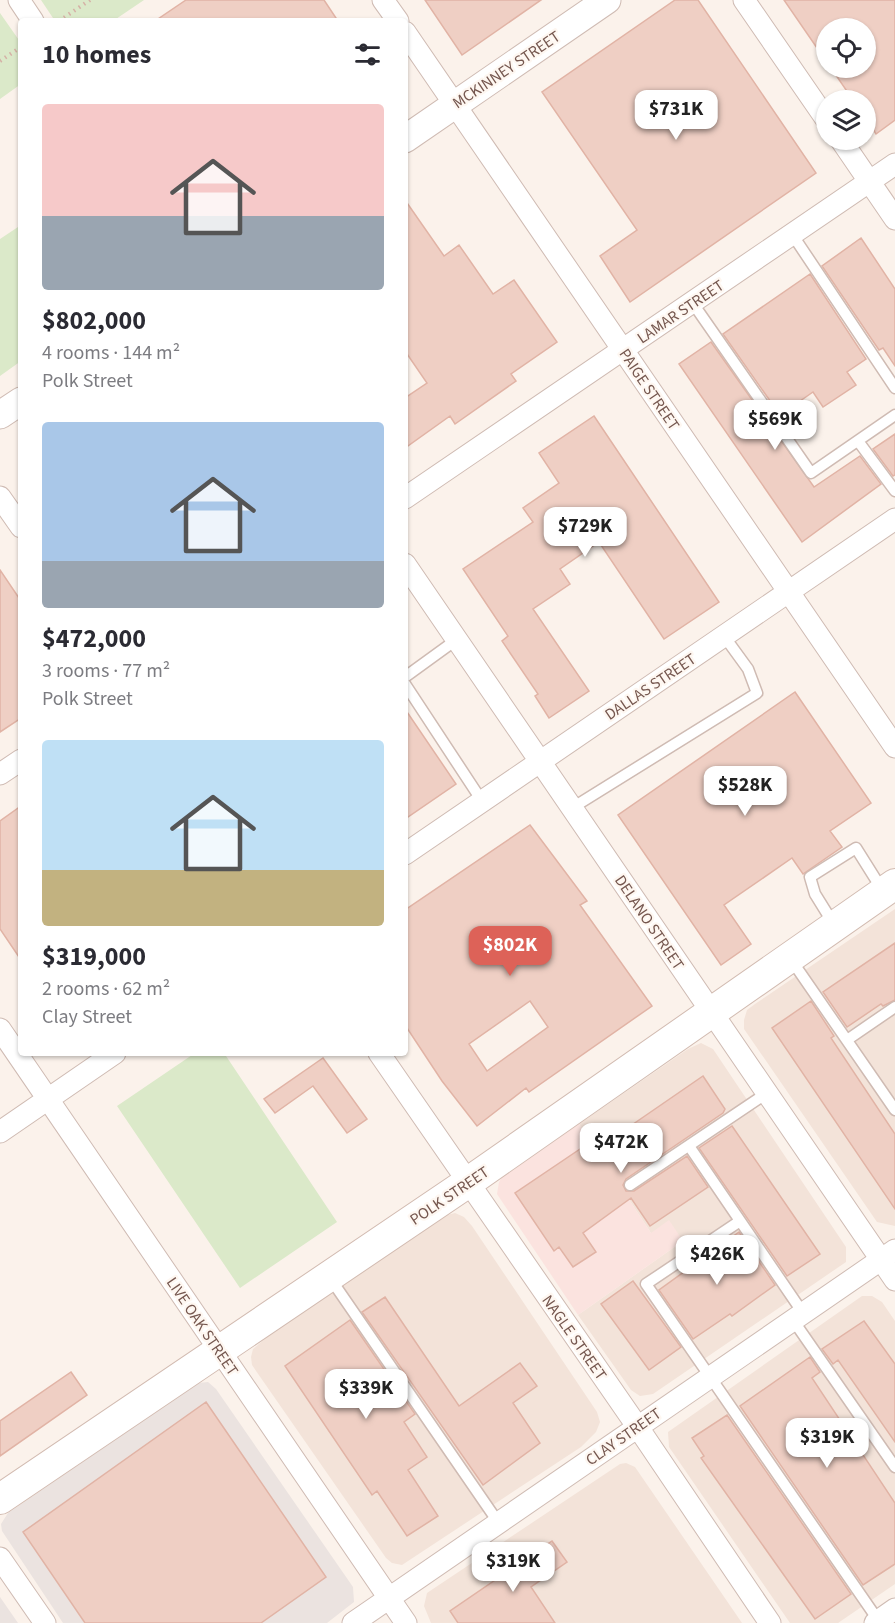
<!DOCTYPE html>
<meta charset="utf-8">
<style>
body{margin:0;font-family:"Source Sans 3",sans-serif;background:#f7f7f7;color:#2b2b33;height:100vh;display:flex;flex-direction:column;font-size:22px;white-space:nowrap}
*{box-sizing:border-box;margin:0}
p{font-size:20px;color:#7c7c81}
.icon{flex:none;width:33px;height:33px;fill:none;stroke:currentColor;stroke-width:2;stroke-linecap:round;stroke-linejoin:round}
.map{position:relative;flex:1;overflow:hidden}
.details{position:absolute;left:18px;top:18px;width:390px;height:1038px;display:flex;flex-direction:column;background:#fff;border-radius:6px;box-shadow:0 2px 4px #0004}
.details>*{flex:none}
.buttons{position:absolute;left:816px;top:18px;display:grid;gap:12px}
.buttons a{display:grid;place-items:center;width:60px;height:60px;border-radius:50%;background:#fff;box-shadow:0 2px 4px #0004;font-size:30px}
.price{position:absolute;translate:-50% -51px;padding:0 14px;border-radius:12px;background:#fff;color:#222;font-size:20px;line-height:39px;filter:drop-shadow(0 2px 3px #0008)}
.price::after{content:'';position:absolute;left:50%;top:36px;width:18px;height:14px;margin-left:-9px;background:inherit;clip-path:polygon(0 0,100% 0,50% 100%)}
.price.active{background:#dd6258;color:#fff}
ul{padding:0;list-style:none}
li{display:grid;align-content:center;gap:12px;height:318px;padding:0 24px}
li span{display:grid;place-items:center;height:186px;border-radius:6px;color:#555}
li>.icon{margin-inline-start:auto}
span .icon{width:108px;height:108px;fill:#fffc;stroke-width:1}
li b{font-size:26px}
h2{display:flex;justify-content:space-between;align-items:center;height:72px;padding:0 24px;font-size:26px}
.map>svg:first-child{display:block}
.residential{fill:#f3e3d9}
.commercial{fill:#fbe3df}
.industrial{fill:#ebe3e0}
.green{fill:#dbe9c9}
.building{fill:#efcfc4;stroke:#e1b3a5;stroke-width:1.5;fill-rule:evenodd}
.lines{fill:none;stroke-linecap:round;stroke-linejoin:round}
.service-casing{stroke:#cfbbb3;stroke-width:13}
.minor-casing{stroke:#cfbbb3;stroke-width:23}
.tertiary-casing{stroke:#cfbbb3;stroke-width:29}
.secondary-casing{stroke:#d2bbb1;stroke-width:32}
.path{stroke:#d5b1a6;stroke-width:4;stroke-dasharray:1.5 4.5;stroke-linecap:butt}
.service{stroke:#fff;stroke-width:10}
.minor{stroke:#fff;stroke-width:21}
.tertiary{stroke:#fff;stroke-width:27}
.secondary{stroke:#fff;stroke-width:30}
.labels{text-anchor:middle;stroke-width:4.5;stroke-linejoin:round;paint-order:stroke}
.street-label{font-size:16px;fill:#75574f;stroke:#fef7f1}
</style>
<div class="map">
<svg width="895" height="1623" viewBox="0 0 895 1623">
<rect width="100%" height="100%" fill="#fbf2eb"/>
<!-- residential -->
<path class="residential" d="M895,909V1226L877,1222L744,1029V1020L747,1010L755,1004Z
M701,1043L713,1049L846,1247V1262L653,1394L640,1396L631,1390L578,1315L683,1241L651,1233L579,1124L688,1049Z
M455,1213L464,1217L472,1226L597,1412L600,1422L596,1432L581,1447L402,1565L392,1563L386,1558L252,1365L251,1357L253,1349L267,1337L447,1215Z
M862,1296H872L882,1302L895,1321V1584L838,1623H790L669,1447L668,1432Z
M626,1463L635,1467L742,1623H431L424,1606L427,1593L620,1464Z"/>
<!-- commercial -->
<path class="commercial" d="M579,1124L651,1233L669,1220L683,1241L578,1315L497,1194L499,1182L504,1174Z"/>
<!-- industrial -->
<path class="industrial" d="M208,1382L216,1389L353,1587L354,1602L327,1623H63L2,1531L1,1524L8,1513L198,1383Z
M0,1597L18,1623H0Z"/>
<!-- green -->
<path class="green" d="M41,0H144L113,21H55Z
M0,13L21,43V84L0,99Z
M21,225V361L0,376V239Z
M195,1053H224L337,1222L240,1288L117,1106Z"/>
<!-- building -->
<path class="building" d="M186,0H324L338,21H155Z
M425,0H541L462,55Z
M675,0H698L816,173L630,302L600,256L637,230L542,92Z
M784,0H895V120L876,134L866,118V100H853L831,68H866V28H826V61Z
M405,200L444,256L459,245L493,294L514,280L557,342L511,374L516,381L455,424L450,416L405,448V398L427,383L405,351Z
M861,238L895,289V366L883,348L879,350L822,266Z
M810,274L866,359L847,372L856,385L823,407L813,392L780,415L723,334Z
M711,342L814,487L860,456L881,484L802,542L679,364Z
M594,416L719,602L664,639L599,542L560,569L570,584L533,609L589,691L549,718L535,696L538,694L502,641L508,636L463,569L533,522L523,508L559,483L539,453Z
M895,434V475L893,476L873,449Z
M0,570L21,601V718L0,732Z
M795,692L871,803L830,831L842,847L803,874L792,858L724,905L751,944L721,965L618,815Z
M405,709L456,784L405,819Z
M21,806V960L0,929V821Z
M530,825L587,901L580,905L652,1006L529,1092L526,1088L477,1126L442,1081L405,1025V910ZM530,1001L548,1027L487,1071L469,1044Z
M895,943V1000L883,1006L881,1004L847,1027L823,992Z
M811,1001L834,1036L831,1038L895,1134V1209L772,1028Z
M323,1058L367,1119L347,1133L313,1086L275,1113L264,1099Z
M703,1076L725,1109L723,1113L626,1179L623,1185L626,1191H634L687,1156L708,1187L650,1226L631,1198L583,1233L596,1252L573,1267L559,1247L554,1251L515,1193L589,1143L594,1151Z
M732,1126L820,1254L787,1276L699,1148Z
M739,1232L775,1285L732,1316L730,1314L693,1339L659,1290Z
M633,1281L681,1347L649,1370L601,1304Z
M385,1297L459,1406L520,1363L537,1386L513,1403L540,1443L483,1485L362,1312Z
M350,1320L415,1414L404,1422L427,1457L408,1470L438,1516L407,1536L377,1491L372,1495L285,1366Z
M864,1321L895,1364V1442L838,1360L833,1364L822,1349Z
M810,1357L820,1372L812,1378L895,1503V1564L863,1585L740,1406Z
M71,1372L87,1395L0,1456V1421Z
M206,1402L326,1577L261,1623H85L23,1532Z
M727,1415L851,1594L815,1619L701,1458L704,1456L692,1438Z
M552,1541L567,1562L531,1587L555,1623H458L450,1611Z"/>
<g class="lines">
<!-- service casing -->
<g class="service-casing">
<path id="service" d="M792,234L895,388
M692,302L811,473L895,415
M858,441L895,491
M405,677L456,640
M405,684L482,801
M572,808L757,693L748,669L724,636
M833,923L815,894L810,877L856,848L883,891
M790,958L895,1110
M847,1040L895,1007
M689,1146L803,1313
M630,1185L767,1093
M740,1221L646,1284L878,1620
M330,1278L498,1522
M793,1320L895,1467"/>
</g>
<!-- minor casing -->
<g class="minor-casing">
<path id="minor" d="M19,0L33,21
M383,0L398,21
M744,0L826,119
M405,32L895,747
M841,140L895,219
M0,497L21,527
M405,498L895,164
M405,564L895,1280
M0,774L21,760
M405,854L895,519
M0,1029L406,1623
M379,1053L637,1426L770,1623
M0,1132L115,1053
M0,1558L45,1623
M353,1623L895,1250
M875,1623L895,1609"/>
</g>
<!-- tertiary casing -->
<g class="tertiary-casing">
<path id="tertiary" d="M405,139L607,0
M0,415L21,401"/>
</g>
<!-- secondary casing -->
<g class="secondary-casing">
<path id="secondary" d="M0,1499L467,1183L895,884"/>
</g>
<!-- path -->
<path class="path" d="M59,21L90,0
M0,61L21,47"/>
<!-- service -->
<use href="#service" class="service"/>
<!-- minor -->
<use href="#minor" class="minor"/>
<!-- tertiary -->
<use href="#tertiary" class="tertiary"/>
<!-- secondary -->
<use href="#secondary" class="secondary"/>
</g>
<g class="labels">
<!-- street labels -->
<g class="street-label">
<text transform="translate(506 69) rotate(-34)" y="6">MCKINNEY STREET</text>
<text transform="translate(680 311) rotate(-34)" y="6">LAMAR STREET</text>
<text transform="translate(650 389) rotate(56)" y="6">PAIGE STREET</text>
<text transform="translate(650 686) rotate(-34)" y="6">DALLAS STREET</text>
<text transform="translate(650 922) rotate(56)" y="6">DELANO STREET</text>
<text transform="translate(449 1195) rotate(-34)" y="6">POLK STREET</text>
<text transform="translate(203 1326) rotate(56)" y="6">LIVE OAK STREET</text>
<text transform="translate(575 1337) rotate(55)" y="6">NAGLE STREET</text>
<text transform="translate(623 1436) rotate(-35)" y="6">CLAY STREET</text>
</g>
</g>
</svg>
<div class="buttons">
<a><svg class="icon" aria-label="locate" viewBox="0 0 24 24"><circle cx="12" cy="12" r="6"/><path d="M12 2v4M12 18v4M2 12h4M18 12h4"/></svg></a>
<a><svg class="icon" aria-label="layers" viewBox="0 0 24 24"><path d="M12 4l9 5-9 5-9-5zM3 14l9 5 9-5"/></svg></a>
</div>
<b class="price" style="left:676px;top:141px">$731K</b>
<b class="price" style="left:775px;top:451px">$569K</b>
<b class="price" style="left:585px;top:558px">$729K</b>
<b class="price" style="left:745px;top:817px">$528K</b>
<b class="price active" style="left:510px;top:977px">$802K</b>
<b class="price" style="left:621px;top:1174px">$472K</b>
<b class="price" style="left:717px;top:1286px">$426K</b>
<b class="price" style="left:366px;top:1420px">$339K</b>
<b class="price" style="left:827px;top:1469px">$319K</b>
<b class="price" style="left:513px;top:1593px">$319K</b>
<section class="details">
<h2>10 homes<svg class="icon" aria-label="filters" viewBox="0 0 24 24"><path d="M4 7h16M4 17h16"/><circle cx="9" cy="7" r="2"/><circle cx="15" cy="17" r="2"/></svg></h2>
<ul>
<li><span style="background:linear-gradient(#f6c9c9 60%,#9aa5b1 0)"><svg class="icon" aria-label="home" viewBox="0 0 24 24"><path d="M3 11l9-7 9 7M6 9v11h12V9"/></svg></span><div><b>$802,000</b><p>4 rooms · 144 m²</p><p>Polk Street</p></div></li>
<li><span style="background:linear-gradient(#a9c7e8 75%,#9aa5b1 0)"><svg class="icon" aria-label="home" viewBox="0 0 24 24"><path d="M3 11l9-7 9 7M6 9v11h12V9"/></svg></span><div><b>$472,000</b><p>3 rooms · 77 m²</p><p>Polk Street</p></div></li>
<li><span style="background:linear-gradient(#bfe0f5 70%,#c2b280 0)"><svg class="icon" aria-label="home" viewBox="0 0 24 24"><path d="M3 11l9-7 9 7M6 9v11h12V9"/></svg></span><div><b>$319,000</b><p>2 rooms · 62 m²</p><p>Clay Street</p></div></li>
</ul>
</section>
</div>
